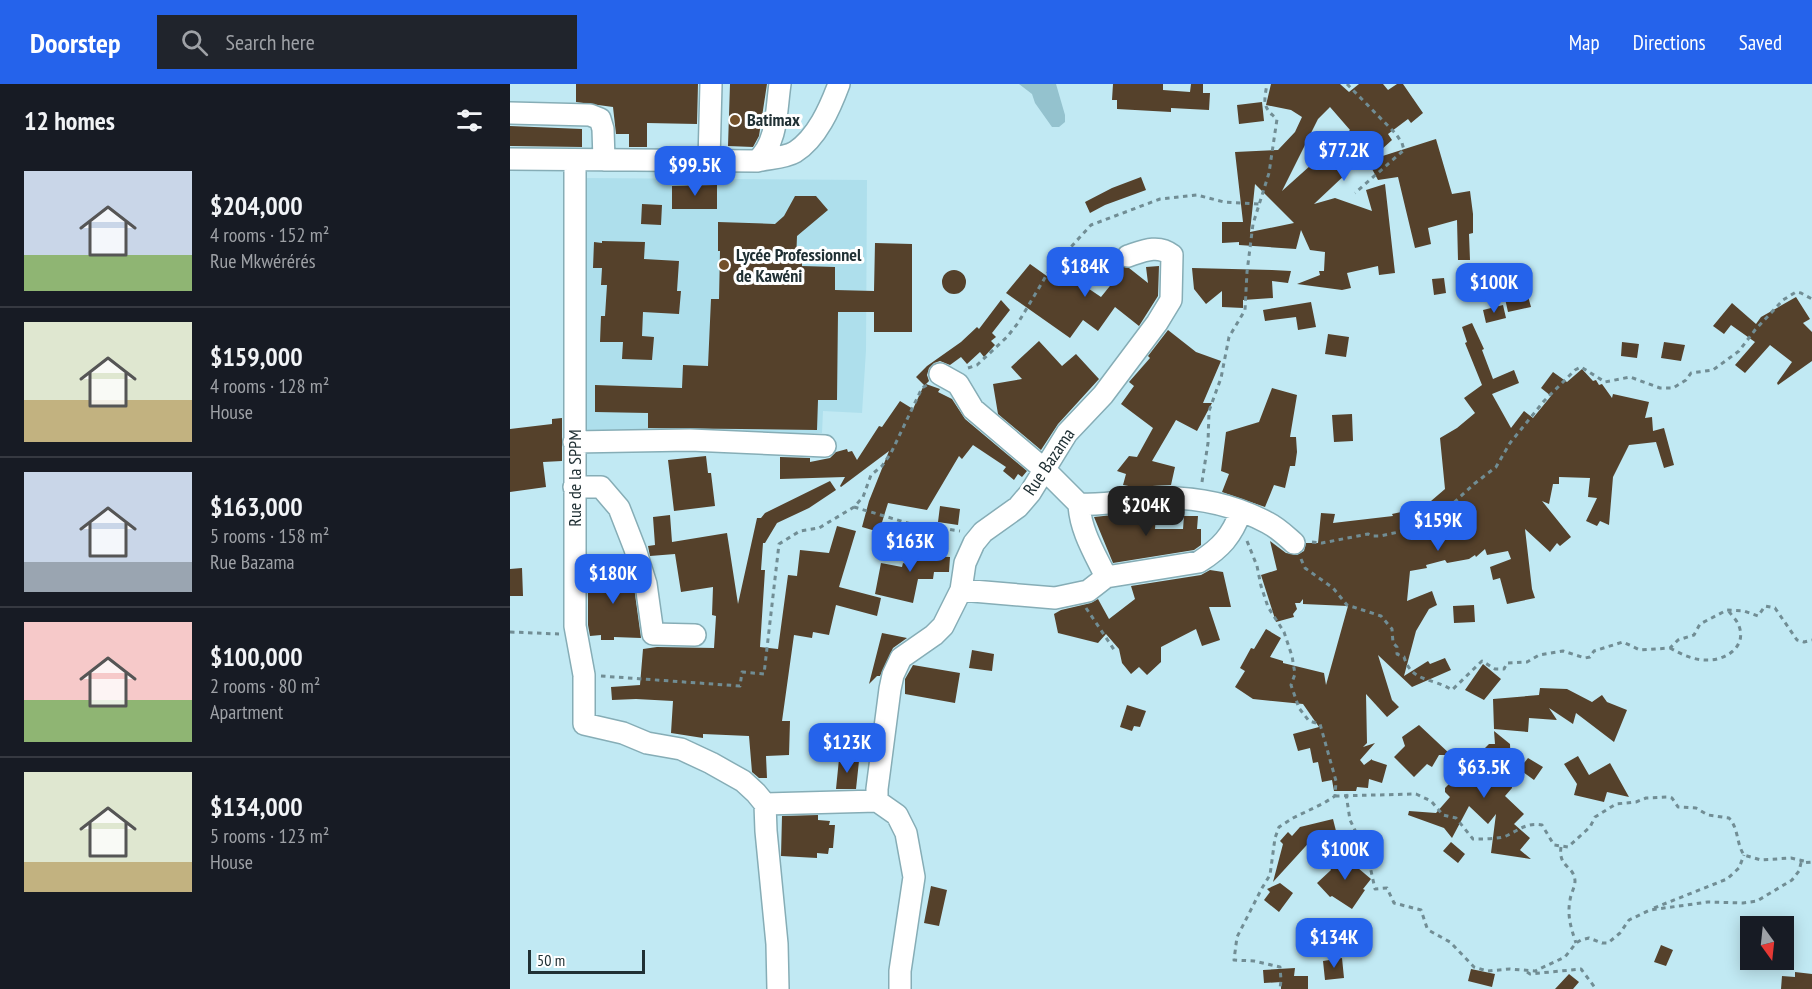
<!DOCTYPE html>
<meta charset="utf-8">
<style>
body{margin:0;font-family:"PT Sans Narrow",sans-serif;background:#20242c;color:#f1f3f6;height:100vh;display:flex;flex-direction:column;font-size:22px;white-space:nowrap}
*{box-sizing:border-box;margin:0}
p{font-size:20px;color:#9ea1a6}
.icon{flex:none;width:33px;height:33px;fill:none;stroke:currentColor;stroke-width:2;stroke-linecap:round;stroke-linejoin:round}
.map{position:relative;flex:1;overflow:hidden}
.sheet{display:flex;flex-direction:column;background:#171b24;width:510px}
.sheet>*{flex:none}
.needle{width:39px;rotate:165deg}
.fabs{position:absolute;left:1230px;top:832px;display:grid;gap:12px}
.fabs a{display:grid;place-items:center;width:54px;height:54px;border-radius:0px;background:#171b24;box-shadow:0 3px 15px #0003;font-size:30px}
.scale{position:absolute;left:18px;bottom:15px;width:117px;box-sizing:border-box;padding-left:6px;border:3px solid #203034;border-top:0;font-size:16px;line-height:21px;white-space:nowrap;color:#203034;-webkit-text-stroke:4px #fff;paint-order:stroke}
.price{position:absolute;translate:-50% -51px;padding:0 14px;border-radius:12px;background:#2563eb;color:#fff;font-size:20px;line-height:39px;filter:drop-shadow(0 2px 3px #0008)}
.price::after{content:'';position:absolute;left:50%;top:36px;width:18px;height:14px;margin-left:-9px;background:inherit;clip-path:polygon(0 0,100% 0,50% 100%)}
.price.active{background:#222;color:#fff}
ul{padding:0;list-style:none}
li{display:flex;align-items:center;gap:18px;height:150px;padding:0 24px}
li+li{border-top:2px solid #363941}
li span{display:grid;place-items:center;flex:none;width:168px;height:120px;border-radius:0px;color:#555}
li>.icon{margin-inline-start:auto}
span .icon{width:72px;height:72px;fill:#fffc;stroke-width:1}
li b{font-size:26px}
h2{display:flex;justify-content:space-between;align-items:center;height:72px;padding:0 24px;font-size:26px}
header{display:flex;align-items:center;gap:36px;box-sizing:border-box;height:84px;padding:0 30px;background:#2563eb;color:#fff}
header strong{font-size:28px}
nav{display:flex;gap:33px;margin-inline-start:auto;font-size:21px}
.search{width:420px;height:54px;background:#20242c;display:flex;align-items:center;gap:15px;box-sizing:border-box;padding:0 21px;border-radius:0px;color:#9ea1a6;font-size:22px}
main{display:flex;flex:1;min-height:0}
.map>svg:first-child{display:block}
.built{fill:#aedfec}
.green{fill:#94c2ce}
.building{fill:#55412b;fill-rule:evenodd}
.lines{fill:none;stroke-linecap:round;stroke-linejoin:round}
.minor-casing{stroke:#86adb6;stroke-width:24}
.path{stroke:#718d94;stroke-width:3;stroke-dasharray:4.5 4.5;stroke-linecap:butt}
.minor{stroke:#fff;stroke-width:21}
.poi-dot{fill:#74512a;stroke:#fff;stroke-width:2}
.labels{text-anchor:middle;stroke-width:6;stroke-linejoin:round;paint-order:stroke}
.poi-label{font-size:18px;font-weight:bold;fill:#203034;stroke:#fff;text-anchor:start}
.street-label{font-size:18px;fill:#203034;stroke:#fff}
</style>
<header>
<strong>Doorstep</strong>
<div class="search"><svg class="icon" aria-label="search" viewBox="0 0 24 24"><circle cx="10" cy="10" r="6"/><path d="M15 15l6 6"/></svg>Search here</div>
<nav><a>Map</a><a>Directions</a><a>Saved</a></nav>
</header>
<main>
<section class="sheet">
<h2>12 homes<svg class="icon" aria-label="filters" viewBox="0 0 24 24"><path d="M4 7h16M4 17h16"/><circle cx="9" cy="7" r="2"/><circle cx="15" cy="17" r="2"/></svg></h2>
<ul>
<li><span style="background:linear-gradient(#c9d6e8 70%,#8fb573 0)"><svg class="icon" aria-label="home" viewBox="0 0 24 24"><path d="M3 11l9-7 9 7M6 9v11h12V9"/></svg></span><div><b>$204,000</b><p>4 rooms · 152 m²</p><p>Rue Mkwérérés</p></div></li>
<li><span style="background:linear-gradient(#dfe7d0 65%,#c2b280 0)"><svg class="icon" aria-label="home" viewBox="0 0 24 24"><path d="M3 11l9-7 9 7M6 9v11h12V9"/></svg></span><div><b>$159,000</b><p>4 rooms · 128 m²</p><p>House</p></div></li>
<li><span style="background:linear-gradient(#c9d6e8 75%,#9aa5b1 0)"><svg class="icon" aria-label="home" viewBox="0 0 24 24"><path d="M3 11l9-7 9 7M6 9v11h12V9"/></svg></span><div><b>$163,000</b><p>5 rooms · 158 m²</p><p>Rue Bazama</p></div></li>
<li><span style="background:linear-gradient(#f6c9c9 65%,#8fb573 0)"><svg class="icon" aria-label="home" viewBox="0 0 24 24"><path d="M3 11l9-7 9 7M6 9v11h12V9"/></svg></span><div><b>$100,000</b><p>2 rooms · 80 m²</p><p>Apartment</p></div></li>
<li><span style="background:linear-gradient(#dfe7d0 75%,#c2b280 0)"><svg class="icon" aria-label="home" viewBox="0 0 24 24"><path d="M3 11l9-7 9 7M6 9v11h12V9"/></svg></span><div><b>$134,000</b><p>5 rooms · 123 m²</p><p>House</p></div></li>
</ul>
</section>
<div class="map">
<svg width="1302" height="905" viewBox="0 0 1302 905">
<rect width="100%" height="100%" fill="#c1e9f3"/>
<!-- built -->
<path class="built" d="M71,94L357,96L356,266L352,329L313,327L312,349H70Z"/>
<!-- green -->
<path class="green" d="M509,0H546L555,31V38L549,43H542L525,19L522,10Z"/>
<!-- building -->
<path class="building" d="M66,0H188L187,40L137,39V63H119V50H106L103,23L66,18Z
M220,0H257L249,52L243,63L218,62Z
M603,0H653V6L680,8L681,0H693V9H700L699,26L661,24V28L607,25V16H602Z
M761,0H830L839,8L849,0H873L878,6L887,0H893L913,29L901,39L898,35L878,50L882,56L860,76L926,55L942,110L960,107L963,130V149L959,150L960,176H948L947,136L918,144L921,160L905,164L888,93L868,96L855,72L804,120L825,114L862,127L856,106L875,100L885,189L869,191L868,182L837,189L841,204L832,206L787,200L810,191L809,187H814L815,168L800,166L791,146L786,165L729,161V158L712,159V138H733L725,68L768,66L785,48L792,33L781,26L756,21ZM820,23L840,46L772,107L808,35ZM745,100L784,139L740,148Z
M752,18L754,37L729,40L727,21Z
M0,42L72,45V63L0,62Z
M631,93L636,106L595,121L580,129L575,118L602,104Z
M207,101V125H162V102Z
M285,112H306L318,126L287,152L286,178H292V182L325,183V206L364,207L365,159L402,160V248H364V228H328L327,316H308L307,346L138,344V329L85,328V301L172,304L173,281L198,282L201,215H209L210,167H208V138L265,140L274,132Z
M132,120L152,121L151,141L131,140Z
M92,157L135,158L134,175L169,177L167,207H171L169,230L133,228L132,252L144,253L142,276L112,275L113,258H90L91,232H95L97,201H91L92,184H83L84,158L92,159Z
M604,173L610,182L619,184L638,199L636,183L649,182L648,212L629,242L605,223L588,247L573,236L560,254L496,209L520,180L541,195L548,184L591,213L612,187Z
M682,184L762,186L781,187L778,199L762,197L763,214L733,216V224L712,223V207L696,220L684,205Z
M432 198a12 12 0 1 1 24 0a12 12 0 1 1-24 0Z
M934,194L936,209L924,211L922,195Z
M1016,205L1021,223L998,228L994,210Z
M1286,213L1300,235L1293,239L1302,248V277L1268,301L1267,299L1282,278L1260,261L1235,289L1225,281L1245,258L1221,241L1214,250L1203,242L1222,219L1246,240L1251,233Z
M491,216L500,226L482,249L486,253L481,257L485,261L474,273L470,268L457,280L451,273L440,281L430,277L424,279L419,284L417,291L419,297L416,300L430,305L428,308L442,315L455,335L517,387L512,393L508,390L504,396L493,387L496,383L463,361L452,375L449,372L417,426L378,419L369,448L352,443L359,417L379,367L331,403L330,402L335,393L270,395V373L300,374V378L320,374L326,368L337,365L338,368L342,367L347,376L369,342L372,343L390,317L403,325L414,301L406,293L417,282L451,258L467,243L469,245Z
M801,218L806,243L788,246L786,233L755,237L753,226Z
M993,221L996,234L976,239L973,226Z
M962,239L974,265L972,266L983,295L1004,286L1009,299L982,310L1001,344L1014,327L1023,334L1041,312L1031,304L1043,288L1057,298L1072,285L1083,297L1086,296L1089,301L1092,300L1102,314L1103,310L1139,318L1135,334L1142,333L1143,347L1154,344L1164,381L1154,384L1146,358L1119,361L1103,393L1099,441L1090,437L1087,442L1076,437L1087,414L1078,413L1080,394L1049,393V400H1043L1039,420L1032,417L1061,453L1050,462L1047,459L1040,468L1015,445L1022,505L1025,514L997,520L990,494L983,496L980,483L1001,475L998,467L977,471L975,465L966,473L965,471L959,475L937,479L935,476L916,481L917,484L900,487L897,517L922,507L927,521L919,525L906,547L894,592L918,577L920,580L935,574L941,586L902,603L868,571L882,616L889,623L877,633L856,610L857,659L853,663L865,659L850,676L854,681L862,675V676L877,681L874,692L872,699L859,695L858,704L847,703L846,707H824L822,696L812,698L808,678L803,679L800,664L788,667L783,650L809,643L793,620L743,615L725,603L735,587L730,584L741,564L744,565L756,545L771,554L760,573L773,577V579L814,589L816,601L838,522L793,520V515L790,519H785L787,525L783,530L784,533L766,538L751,491L767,486L760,457L776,469L787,471L794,467L796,459H808L811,429L825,430L823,439L883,432L882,430L914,423L935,405L930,354L947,344L965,329L954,314L972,301L955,259L957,258L952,243Z
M658,246L686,268L711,277L693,319H702L687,347L666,336L642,377L665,383L661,401L624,403L613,401L616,390L607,387L619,372L627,373L643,344L611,320L624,302L619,298L640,274L638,272Z
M818,250L839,253L836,273L815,270Z
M529,257L552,282L566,270L589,295L548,340L531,366L488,330L483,300L512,295L501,283Z
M1112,258L1129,260L1127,274L1111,272Z
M1154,258L1175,261L1171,277L1151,274Z
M762,304L787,311L780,353H786L787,368L785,382H780L775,404L764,401L755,423L712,408L719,390L711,387L716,348L749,338Z
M842,330L843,357L824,358L822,331Z
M52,334V377L33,378L36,403L0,408V345L42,340V335Z
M196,372L198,389H201L205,422L164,427L158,376Z
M320,397L326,406L299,424L267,439L255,459H253L251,486H255L250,563L268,565L278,491L287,492L290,466L319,469L327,442L346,447L329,503L371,514L367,532L326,521L319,551L303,548L302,554L284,551L272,637H280L279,671L256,672L257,694H249L242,688L239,652L193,650V654L161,649L163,617L126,615L102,616L101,603L130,601L133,565L147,563L204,564L206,532L202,531L203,503L171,508L165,470L140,472L138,462L145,461L143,433L160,431L162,458L217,449L228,520L247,434H251L255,429Z
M430,422L450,425L448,441L428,438Z
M612,430L646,431L645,445H673L674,432H688L687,445H691V461L684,466L603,479L584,433Z
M402,454L416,457L413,472L440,473L439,488H424L423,495H408L403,519L365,510L371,479L392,483L393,479L397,480Z
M117,483L124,503L131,554L104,553V556H91V551L80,552L78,541V490Z
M12,484L13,512H0V485Z
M700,486L713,488L721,523H699L710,556L692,562L686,545L651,563V578L637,591L629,583L621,590L612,579L609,565L596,550L588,559L548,549L544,530L551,526L581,519L588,515L599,535L625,515L621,502L691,491Z
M964,521L965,538L944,539L943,522Z
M372,549L397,554L383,564L370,592H367L359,600Z
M462,566L484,570L482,587L459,584Z
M973,580L991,595L974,616L955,606Z
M403,581L450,589L445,619L395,610V595Z
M1030,604L1057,605L1082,618L1092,611L1097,618L1117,626L1104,658L1066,629L1063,640L1039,624L1047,636L1019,634L1018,648L984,645L983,615L1029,611Z
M617,621L636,627L630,643L624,642L622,647L610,643Z
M909,641L941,671H929L922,683L917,680L904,693L884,673L895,662L892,653Z
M984,647L1000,660L1002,704L995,712L1014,730L1004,740L1020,754L1010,766L1021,775L981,769L986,730L978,740L959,722L942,754L934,744L898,731L899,727L926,729L940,713L935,708V704L979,660H985Z
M1068,672L1079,691L1100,679L1119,713L1097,708L1094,718L1064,711L1067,700L1054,680Z
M1018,674L1033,683L1024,696L1009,685Z
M329,675L349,677L346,705H326Z
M308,731V736L320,737L319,741H325L323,764H319L318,770L307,769V774L271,772L272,732Z
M823,735L827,751L808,757L805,752L763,798L773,760L770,757L778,748L782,752L790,743Z
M941,758L955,770L948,779L933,767Z
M841,768L848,784L861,795L853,805L855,806L842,825L822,812L820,813L807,799L821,786L817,778Z
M770,799L783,809L769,828L754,816L760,808L757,805Z
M421,802L437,806L429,842L414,839Z
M1151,861L1163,866L1156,882L1144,878Z
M832,874L834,894L815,896L813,877Z
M785,884L784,892H798V905H771V898L754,899L753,886Z
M961,885L985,890L982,903L958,897Z
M1285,888L1302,890V905H1271L1272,892L1285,893Z
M1059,890L1069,898L1063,905H1045Z"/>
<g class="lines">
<!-- minor casing -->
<g class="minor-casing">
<path id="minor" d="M0,29L80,31L90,35L93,45L94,76
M0,75L247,77C259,74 275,74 285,68C307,54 320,24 329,0
M65,76V542L74,591V640L113,649L137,659L171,665L201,679L233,697L246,709L255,720L256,747L267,860L268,905
M199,77L201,0
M247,77C268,58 266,26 270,0
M430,290L448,300L463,325L535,386L569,420C594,422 617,416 642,414C682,412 723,420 758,439C768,444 776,452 784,459
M64,358L180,356L315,362
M64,403H91L109,424L125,465L136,500L143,550L185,551
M569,420C570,446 585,470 596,493
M451,506L545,514L578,507L596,493L689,478C711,464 722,452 731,427
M367,717L387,731L396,749L404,793L390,887V905
M255,720L367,717V705L380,605L383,591L391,574L424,551L433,542L451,506L455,479L464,459L473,448L508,423L520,409L557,349L593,311L647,239L661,216L662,171C648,160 633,167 618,172"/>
</g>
<!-- path -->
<path class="path" d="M837,0L886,50L892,59L894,66L845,109
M458,284L467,281L497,253L508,239L539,187L581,141L650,115L687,111L714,118L749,120
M692,398L698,359L699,327L711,294L719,253L735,226L737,188L743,140L759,89L767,35C752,23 754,18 757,0
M344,423L401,440L450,447
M737,457L747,482L751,502L758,523L774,548L782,572L785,590L781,601L789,624L799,637L810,640L826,697L825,712L814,719L783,734L769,743L765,754L760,791L752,804L727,853L724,876L744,877L770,883L771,896L770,905
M802,458L812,459L858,450L863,452H870L903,445L924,437L964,400L986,383L1000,359L1034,317L1065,286L1071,283L1095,298L1120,293L1150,304H1163L1176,296L1181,289L1203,286L1229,267L1245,246L1273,216L1286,208L1291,209L1302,215
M791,475L795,484L823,504L837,521L871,532L882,545L883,559L887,563V570L894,573C902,599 922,593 942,606L972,577L985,585H994L997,579L1017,578L1029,571L1053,567L1075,574L1080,573L1084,567L1113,558L1130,566L1160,564L1168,556L1184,551L1190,540L1217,526L1234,527L1248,532L1255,522L1265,524L1287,556L1294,558L1302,556
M576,524L605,567
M0,548L49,550
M1160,564C1171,570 1183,576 1196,576C1215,577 1237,563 1229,542C1227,536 1221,531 1218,526
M91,592L230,602L232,588L254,590L269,460L290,447L309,444L344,423L353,413L361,391L372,382L381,369L412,304L417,301
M836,710L840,736L858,773L865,805L877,804L884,819L911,826L917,844L920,847L940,858L964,883L977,887L1000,885L1025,887L1055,873L1066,859L1071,856L1079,854L1092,859H1098L1110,849L1119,836L1140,826L1198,818L1233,819L1247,817L1282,796L1289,787L1291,779L1302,778
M825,712L906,710L921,717L933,731L946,734L963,755C970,755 990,755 996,752C1009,746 1017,738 1032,741L1044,761L1058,763L1080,743L1085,733L1106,720L1126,718L1136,714L1158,713L1162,714L1168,723L1186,724L1198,731L1219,734C1229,745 1226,759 1234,771L1251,776L1281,774L1294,777
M1051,763C1048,784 1064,781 1065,797C1065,803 1061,809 1060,816C1057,832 1061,844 1066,859
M1144,824L1217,795L1229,784L1234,771
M1017,888L1020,890L1071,885L1086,905"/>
<!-- minor -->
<use href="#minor" class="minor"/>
</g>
<!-- markers -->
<g class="poi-dot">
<circle cx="225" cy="36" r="6"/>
<circle cx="214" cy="181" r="6"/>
</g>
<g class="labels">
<!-- poi labels -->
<g class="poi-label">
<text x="237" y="42">Batimax</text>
<text x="226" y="177">Lycée Professionnel<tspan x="226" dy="21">de Kawéni</tspan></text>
</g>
<!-- street labels -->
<g class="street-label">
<text transform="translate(539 378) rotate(-56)" y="6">Rue Bazama</text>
<text transform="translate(65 394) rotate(-90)" y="6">Rue de la SPPM</text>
</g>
</g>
</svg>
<div class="fabs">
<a><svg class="needle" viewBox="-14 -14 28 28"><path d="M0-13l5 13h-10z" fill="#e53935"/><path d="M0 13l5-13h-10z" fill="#9ea1a6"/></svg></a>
</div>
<div class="scale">50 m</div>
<b class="price" style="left:834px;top:98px">$77.2K</b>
<b class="price" style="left:185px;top:113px">$99.5K</b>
<b class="price" style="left:575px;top:214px">$184K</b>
<b class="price" style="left:984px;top:230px">$100K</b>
<b class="price active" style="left:636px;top:453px">$204K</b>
<b class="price" style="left:928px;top:468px">$159K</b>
<b class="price" style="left:400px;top:489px">$163K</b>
<b class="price" style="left:103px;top:521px">$180K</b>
<b class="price" style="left:337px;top:690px">$123K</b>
<b class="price" style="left:974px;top:715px">$63.5K</b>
<b class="price" style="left:835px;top:797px">$100K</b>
<b class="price" style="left:824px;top:885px">$134K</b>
</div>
</main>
